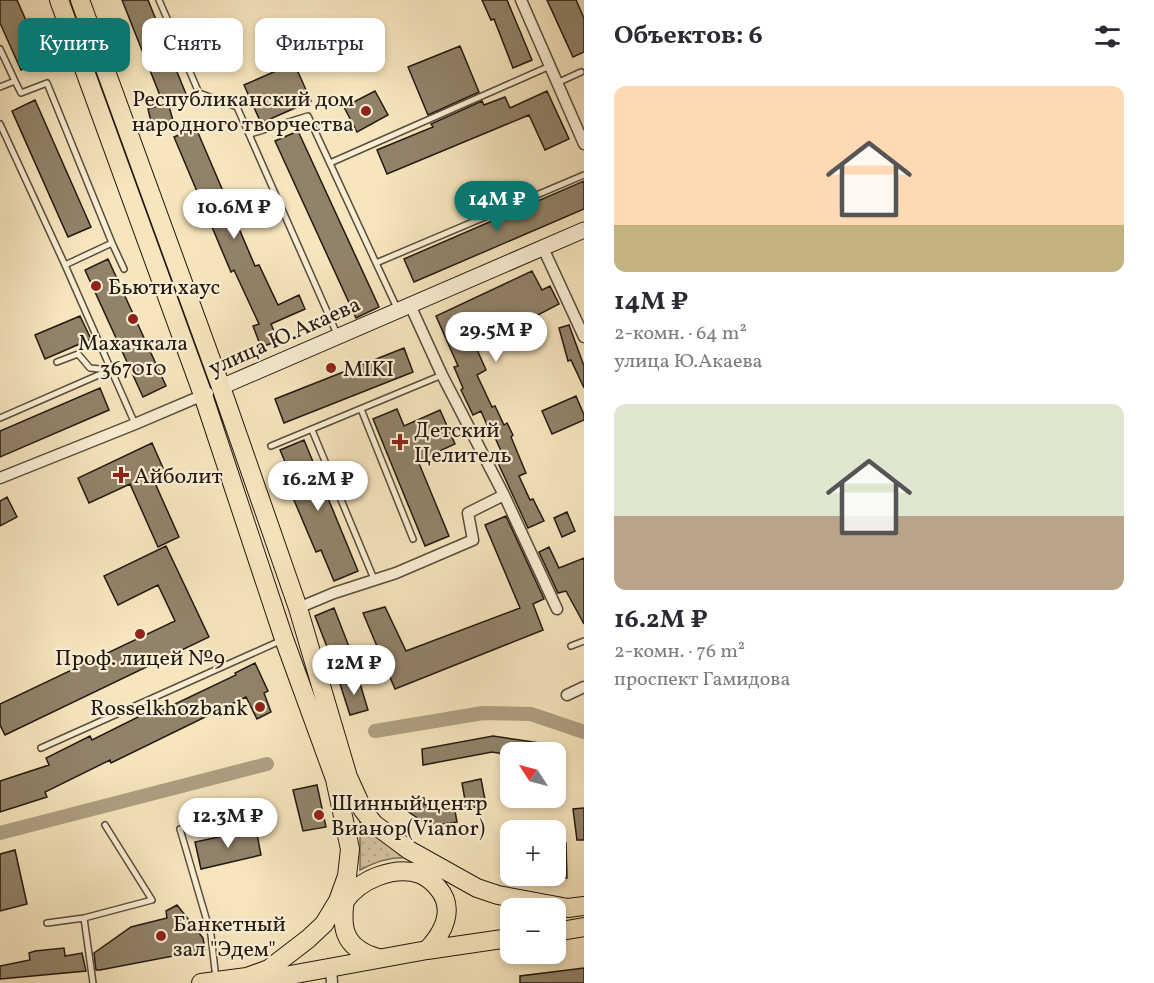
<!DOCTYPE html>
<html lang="ru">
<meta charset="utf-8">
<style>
body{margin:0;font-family:Vollkorn,serif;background:#f2f2f3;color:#2b2b33;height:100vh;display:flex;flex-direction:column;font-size:22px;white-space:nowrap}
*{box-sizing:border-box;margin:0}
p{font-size:20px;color:#7c7c81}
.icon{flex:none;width:33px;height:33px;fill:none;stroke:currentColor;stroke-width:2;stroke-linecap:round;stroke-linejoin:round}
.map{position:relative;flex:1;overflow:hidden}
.drawer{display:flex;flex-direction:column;background:#fff;width:570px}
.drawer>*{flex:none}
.top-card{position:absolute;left:18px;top:18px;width:476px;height:54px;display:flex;gap:12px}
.needle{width:39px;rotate:306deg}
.buttons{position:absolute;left:500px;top:742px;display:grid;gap:12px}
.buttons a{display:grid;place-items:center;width:66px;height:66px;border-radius:12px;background:#fff;box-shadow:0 3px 9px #0003;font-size:30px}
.price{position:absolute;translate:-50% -51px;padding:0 14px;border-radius:21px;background:#fff;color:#222;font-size:20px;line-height:39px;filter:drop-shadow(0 2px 3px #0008)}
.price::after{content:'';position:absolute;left:50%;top:36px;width:18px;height:14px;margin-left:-9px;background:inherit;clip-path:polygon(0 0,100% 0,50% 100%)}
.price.on{background:#0f766e;color:#fff}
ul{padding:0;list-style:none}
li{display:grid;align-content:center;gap:12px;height:318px;padding:0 30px}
li span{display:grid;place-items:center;height:186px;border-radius:12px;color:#555}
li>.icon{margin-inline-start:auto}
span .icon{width:108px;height:108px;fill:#fffc;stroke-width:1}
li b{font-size:26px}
h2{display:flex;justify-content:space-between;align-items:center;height:72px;padding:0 30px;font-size:26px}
.chip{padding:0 21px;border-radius:12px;background:#fff;box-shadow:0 3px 9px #0003;font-size:21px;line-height:54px}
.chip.on{background:#0f766e;color:#fff}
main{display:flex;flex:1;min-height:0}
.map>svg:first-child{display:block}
.grass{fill:url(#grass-dots);stroke:#7a6e58;stroke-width:1.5}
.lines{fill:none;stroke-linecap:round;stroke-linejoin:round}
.canal{stroke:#aea083;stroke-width:14}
.building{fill:#91836a;stroke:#231911;stroke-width:1.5}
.lane-casing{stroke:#584c3c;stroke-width:8}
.street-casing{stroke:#584c3c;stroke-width:13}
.secondary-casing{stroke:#231911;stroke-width:17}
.primary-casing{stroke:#231911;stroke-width:20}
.lane{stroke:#f9eed4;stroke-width:5}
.street{stroke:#f9eed4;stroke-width:10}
.secondary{stroke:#f9eed4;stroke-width:15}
.primary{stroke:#f6e5bd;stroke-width:18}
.poi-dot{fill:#8f2418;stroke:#f9eed4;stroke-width:2}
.labels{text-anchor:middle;stroke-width:4.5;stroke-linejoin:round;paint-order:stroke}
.poi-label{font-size:22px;fill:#231911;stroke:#f9eed4;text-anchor:start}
.street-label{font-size:22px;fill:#231911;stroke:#f9eed4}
</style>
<main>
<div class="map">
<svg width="584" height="983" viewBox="0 0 584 983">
<defs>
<pattern id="grass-dots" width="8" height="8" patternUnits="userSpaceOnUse" patternTransform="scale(1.5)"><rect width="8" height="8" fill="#d2c2a0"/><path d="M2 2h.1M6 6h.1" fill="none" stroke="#b4a689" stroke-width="1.8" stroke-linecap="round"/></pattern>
</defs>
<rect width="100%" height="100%" fill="#f6e5bd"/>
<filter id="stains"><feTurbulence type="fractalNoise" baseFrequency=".00333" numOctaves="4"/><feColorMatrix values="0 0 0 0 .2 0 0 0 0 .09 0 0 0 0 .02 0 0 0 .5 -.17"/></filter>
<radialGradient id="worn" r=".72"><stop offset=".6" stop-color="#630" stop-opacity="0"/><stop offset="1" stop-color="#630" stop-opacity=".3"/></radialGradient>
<!-- grass -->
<path class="grass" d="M360,822L395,849L409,858C390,857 377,861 360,870Z"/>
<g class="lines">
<!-- canal -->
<path class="canal" d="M375,731L483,713L531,714L584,732
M0,833L267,764"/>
</g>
<!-- building -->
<path class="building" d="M0,0H17L28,25L37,21L48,44L39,48L44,60L21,70L0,23Z
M122,0H148L186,94L163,103Z
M482,0H507L532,60L513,68L494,19L491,20Z
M547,0H576L584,18V52L573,57Z
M460,46L479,92L428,115L408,67Z
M294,63L311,101L261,123L244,85Z
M375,91L388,115L357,132L344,107Z
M547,91L569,139L545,150L529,115L387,174L377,150L433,127L431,124L482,101L484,105L505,97L510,108Z
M35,100L91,227L68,237L12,111Z
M168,103L174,124L153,130L148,109Z
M196,128L255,266L259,265L278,305L299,295L305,309L271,324L278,341L261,347L253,326L259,324L234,270L231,272L174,137Z
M298,131L379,307L356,318L275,141Z
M584,181V209L414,282L404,259Z
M108,259L166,386L143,397L85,270Z
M532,271L542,290L550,286L559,304L530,319L534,327L507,338L500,322L473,333L478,344L475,345L486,370L477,375L492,407L495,406L504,425L507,423L513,435L511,437L526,473L519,476L530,500L533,499L544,521L528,528L498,463L505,460L489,424L487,425L481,411L473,415L461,390L463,388L454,367L458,366L436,316Z
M80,316L91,339L45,359L35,335Z
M569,325L584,366V388L571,360L568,361L559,328Z
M404,348L413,372L284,423L275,399Z
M100,388L109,410L0,457V431Z
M576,396L584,415V420L552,434L542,411Z
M397,409L404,426L440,410L455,444L418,461L449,536L425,546L373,419Z
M304,440L358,571L334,581L321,550L316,552L291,493L297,490L280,450Z
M152,443L163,468L151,474L179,537L158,547L130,484L89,503L78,478Z
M7,497L17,517L0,526V501Z
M567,512L575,531L562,537L554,518Z
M506,516L544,599L533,604L543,630L395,689L363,613L385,607L406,651L520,608L485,525Z
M166,546L209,637L5,735L0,725V704L175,621L158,585L118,605L104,576Z
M549,547L559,568L584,558V624L566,591L558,593L539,552Z
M334,608L353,657L334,665L315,616Z
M255,663L268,691L264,693L271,712L257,719L246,697L111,763L110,760L45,792L47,797L0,812V781L49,765L46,758L90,736L92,740L150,711L152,715L236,675L235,673Z
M358,677L368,710L350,715L340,684Z
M493,736L539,743L540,753H510V755L492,752L423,765L422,749Z
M481,779L486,805L455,811L457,822L429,826L400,806L409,803L412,799L424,798V805L465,800L462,783Z
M317,785L326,827L303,831L293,790Z
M584,808V840H577L573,809Z
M256,829L261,855L201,869L195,842Z
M555,843H566L567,878H555Z
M15,850L27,904L0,911V854Z
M177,905L203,938L205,950L100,970H96L94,953L131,927L167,918L166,911Z
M64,948L65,956L82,953L86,971L0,979V966L30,960L29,953L35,951Z
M584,968V983H520V976Z"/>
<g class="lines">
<!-- lane casing -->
<g class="lane-casing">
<path id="lane" d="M159,0L199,93L237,107L337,334
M0,49L15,81
M557,83L581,72
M0,87L15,81L21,93L47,83L112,243L65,265
M0,124L65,265L135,424
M250,134L308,116L376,263
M330,163L550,66
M112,243L124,269
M397,308L376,263L584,175
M57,362L78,354L90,368L109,370
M361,409L413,539
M0,418L110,370
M312,430L374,579
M271,446L442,375
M571,646L584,641
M41,748L280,641
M180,829L211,935L216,979
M47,923L84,918
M93,983L84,918L152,900L105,825"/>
</g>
<!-- street casing -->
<g class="street-casing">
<path id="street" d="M521,0L584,144
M543,248L584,337
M410,305L442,375L504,495L557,609
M0,478L135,424L208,393
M298,608L334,593L396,573L473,540L468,513L504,495
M567,695L584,687
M331,968L332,983"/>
</g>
<!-- secondary casing -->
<g class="secondary-casing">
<path id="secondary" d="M221,387L584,230"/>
</g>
<!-- primary casing -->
<g class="primary-casing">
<path id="primary" d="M59,0L203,395L284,639L335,779L350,849L347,876L338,901L324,924L308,939L269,969L247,977L201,983
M80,0L221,387L298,608L348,777L363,810L374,824L409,850L477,888L498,895L568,908L584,906
M346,893C340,926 342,948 378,958
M345,901C359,880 394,865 420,874C427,877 433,882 438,888C456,909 443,933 427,950
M555,932L584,927
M255,978L279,977L427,950L510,938"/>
</g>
<!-- lane -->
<use href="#lane" class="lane"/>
<!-- street -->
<use href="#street" class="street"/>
<!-- secondary -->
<use href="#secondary" class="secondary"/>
<!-- primary -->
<use href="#primary" class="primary"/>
</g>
<!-- markers -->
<g class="poi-dot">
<circle cx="366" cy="111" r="6"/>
<circle cx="96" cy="286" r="6"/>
<circle cx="133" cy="319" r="6"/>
<circle cx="331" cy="368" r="6"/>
<path d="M397 433h6v6h6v6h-6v6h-6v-6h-6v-6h6z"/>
<path d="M118 466h6v6h6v6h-6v6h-6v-6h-6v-6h6z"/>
<circle cx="140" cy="634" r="6"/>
<circle cx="260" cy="707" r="6"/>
<circle cx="319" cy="815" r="6"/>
<circle cx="161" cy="936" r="6"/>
</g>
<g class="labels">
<!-- poi labels -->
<g class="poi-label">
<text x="354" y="106" text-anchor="end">Республиканский дом<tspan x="354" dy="25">народного творчества</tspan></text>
<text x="108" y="294">Бьюти хаус</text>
<text x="133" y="350" text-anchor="middle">Махачкала<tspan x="133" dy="25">367010</tspan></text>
<text x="343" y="376">MIKI</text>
<text x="414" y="437">Детский<tspan x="414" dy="25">Целитель</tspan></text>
<text x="134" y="483">Айболит</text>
<text x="140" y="665" text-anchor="middle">Проф. лицей №9</text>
<text x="248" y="715" text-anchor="end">Rosselkhozbank</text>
<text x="331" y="810">Шинный центр<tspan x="331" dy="25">Вианор(Vianor)</tspan></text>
<text x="173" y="931">Банкетный<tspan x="173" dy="25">зал "Эдем"</tspan></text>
</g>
<!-- street labels -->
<g class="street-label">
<text transform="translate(284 335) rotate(-24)" y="8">улица Ю.Акаева</text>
</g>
</g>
<rect width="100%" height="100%" filter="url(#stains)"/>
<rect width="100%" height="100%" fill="url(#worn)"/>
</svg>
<div class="buttons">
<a><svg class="needle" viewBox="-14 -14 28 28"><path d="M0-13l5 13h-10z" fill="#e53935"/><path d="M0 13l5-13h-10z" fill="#7c7c81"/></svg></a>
<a>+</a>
<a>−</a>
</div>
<b class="price on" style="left:497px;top:232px">14M ₽</b>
<b class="price" style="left:234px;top:240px">10.6M ₽</b>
<b class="price" style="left:496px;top:363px">29.5M ₽</b>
<b class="price" style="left:318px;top:512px">16.2M ₽</b>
<b class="price" style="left:354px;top:696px">12M ₽</b>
<b class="price" style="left:228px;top:849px">12.3M ₽</b>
<div class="top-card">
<a class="chip on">Купить</a>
<a class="chip">Снять</a>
<a class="chip">Фильтры</a>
</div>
</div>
<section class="drawer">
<h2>Объектов: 6<svg class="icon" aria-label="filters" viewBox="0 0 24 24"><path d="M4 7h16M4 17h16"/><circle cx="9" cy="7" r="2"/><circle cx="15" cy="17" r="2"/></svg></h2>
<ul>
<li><span style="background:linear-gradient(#ffd9b3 75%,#c2b280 0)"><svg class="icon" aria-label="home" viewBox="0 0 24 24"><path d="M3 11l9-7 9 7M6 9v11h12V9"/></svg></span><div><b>14M ₽</b><p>2-комн. · 64 m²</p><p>улица Ю.Акаева</p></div></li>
<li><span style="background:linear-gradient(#dfe7d0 60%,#b9a48a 0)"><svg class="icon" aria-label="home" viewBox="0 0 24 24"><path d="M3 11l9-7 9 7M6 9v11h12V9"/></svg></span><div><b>16.2M ₽</b><p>2-комн. · 76 m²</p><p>проспект Гамидова</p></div></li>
</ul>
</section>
</main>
